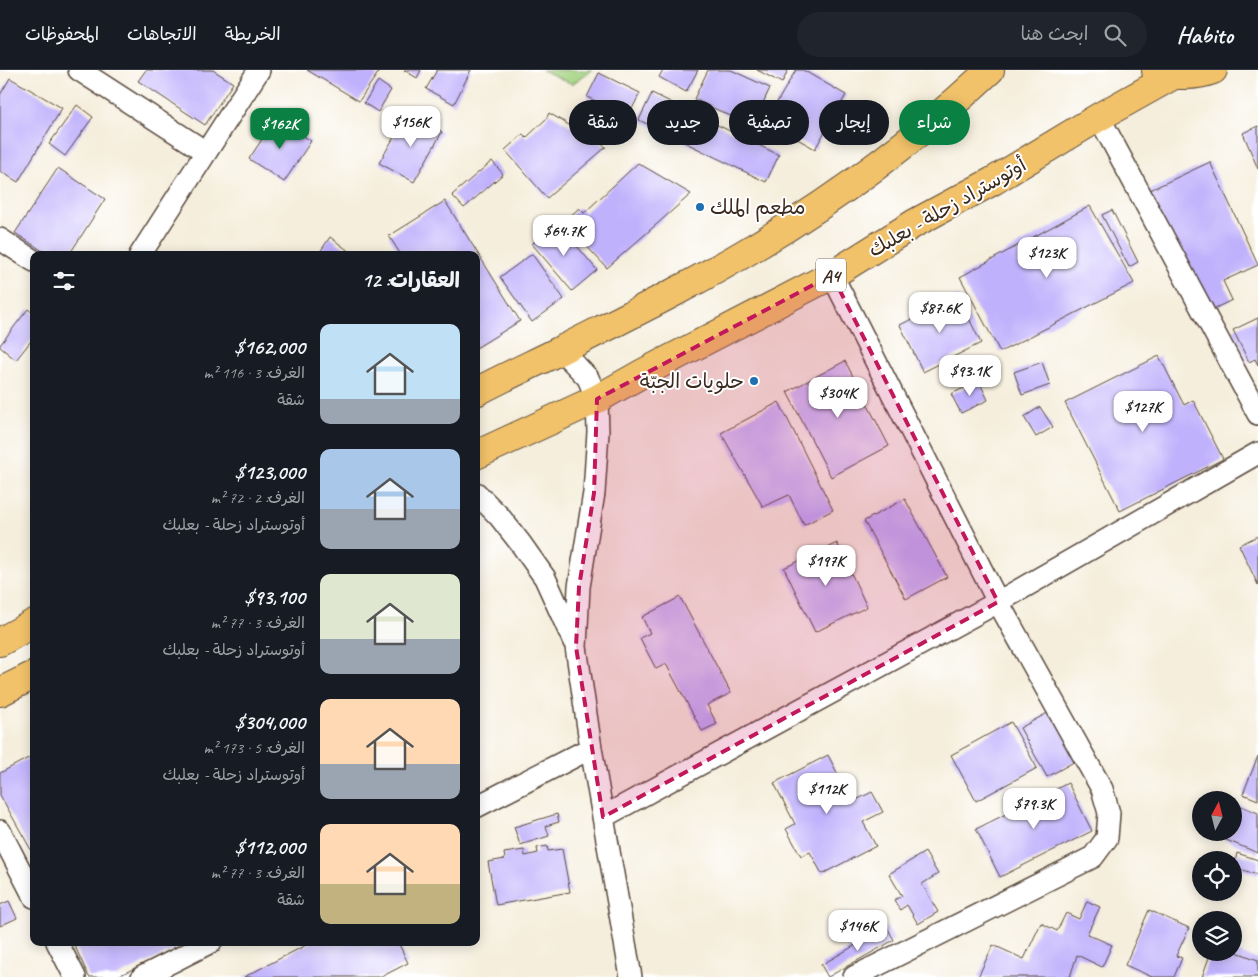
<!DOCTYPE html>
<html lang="ar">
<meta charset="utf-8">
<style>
body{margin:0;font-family:Caveat,"Playpen Sans Arabic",sans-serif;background:#20242c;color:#f1f3f6;direction:rtl;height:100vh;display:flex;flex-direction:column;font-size:19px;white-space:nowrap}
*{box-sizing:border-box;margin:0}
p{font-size:16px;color:#9ea1a6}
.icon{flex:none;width:28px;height:28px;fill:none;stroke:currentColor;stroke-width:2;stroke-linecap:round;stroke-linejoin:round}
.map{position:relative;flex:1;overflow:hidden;direction:ltr}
.side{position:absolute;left:30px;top:181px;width:450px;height:695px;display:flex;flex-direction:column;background:#171b24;border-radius:10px;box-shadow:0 2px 12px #0003;direction:rtl}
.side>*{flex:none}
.banner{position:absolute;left:495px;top:30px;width:475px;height:45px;direction:rtl;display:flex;gap:10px}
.needle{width:32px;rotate:7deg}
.controls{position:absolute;left:1192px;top:721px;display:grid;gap:10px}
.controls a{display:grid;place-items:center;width:50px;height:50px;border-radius:50%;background:#171b24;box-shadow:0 2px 12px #0003;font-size:25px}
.price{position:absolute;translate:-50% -42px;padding:0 11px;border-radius:10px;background:#fff;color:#222;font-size:16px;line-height:32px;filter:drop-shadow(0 1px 2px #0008)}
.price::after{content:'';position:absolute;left:50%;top:30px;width:15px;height:11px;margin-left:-8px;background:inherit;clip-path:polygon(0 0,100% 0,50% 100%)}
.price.selected{background:#0b8043;color:#fff}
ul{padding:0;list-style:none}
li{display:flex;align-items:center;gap:15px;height:125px;padding:0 20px}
li span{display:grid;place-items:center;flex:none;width:140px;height:100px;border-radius:10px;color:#555}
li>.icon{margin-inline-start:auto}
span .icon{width:60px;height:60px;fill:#fffc;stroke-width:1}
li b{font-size:21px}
h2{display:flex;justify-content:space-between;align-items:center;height:60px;padding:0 20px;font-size:21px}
.tag{padding:0 18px;border-radius:22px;background:#171b24;box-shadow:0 2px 12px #0003;font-size:18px;line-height:45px}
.tag.selected{background:#0b8043;color:#fff}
header{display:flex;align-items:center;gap:30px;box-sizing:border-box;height:70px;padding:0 25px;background:#171b24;border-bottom:1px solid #363941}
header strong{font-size:24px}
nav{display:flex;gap:28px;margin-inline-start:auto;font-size:18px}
.search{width:350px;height:45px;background:#20242c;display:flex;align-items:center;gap:12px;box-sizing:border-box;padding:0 18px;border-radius:28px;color:#9ea1a6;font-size:19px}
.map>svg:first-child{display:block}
.green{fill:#a3d381;stroke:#6f7e50}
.building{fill:#c0b1fc}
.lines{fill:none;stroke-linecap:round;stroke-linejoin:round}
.street-casing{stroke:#57473a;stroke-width:24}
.highway-casing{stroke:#57473a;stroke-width:30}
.street{stroke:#fff;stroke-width:21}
.highway{stroke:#f2c26a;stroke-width:28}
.marked{fill:#c2185b;fill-opacity:0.2;stroke:#c2185b;stroke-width:4;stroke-dasharray:10 6;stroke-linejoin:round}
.poi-dot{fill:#1f6fb2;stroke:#fff;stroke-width:2}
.labels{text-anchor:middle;stroke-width:4;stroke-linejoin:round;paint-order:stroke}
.shield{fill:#fff;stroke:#766a62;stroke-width:1}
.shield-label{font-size:19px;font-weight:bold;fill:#3b2a1e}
.poi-label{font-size:20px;fill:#3b2a1e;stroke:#fff;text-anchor:start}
.street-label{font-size:20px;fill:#3b2a1e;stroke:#fff}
</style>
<header>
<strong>Habito</strong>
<div class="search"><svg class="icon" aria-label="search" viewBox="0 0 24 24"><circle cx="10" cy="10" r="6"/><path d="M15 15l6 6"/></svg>ابحث هنا</div>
<nav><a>الخريطة</a><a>الاتجاهات</a><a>المحفوظات</a></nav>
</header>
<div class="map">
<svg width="1258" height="907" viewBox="0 0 1258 907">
<rect width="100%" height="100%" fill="#fff"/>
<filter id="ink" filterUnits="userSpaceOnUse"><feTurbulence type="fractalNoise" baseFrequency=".02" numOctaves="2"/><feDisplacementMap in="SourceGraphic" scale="10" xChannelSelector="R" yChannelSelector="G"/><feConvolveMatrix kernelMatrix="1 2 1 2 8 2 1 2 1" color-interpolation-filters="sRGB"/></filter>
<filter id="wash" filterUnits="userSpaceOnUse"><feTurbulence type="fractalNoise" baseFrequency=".0096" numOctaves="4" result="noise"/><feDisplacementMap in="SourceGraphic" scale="20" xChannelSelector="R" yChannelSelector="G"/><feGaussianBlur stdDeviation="1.12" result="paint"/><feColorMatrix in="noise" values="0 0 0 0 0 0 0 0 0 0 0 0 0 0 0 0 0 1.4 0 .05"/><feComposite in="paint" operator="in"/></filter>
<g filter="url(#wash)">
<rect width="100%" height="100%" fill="#f5eedc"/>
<!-- green -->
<path class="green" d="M542,0H592L572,14Z"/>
<g id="blocks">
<!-- building -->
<path class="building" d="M146,0H213L233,13L205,55L138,11Z
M307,0H380L359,31Z
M404,0H421L417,8Z
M437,0H471L454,34L426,19Z
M663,0H698L686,22L659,7Z
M708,0H731L770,18L752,56L694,29Z
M757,0H788L782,13Z
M796,0H803L846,25L815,79L766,51Z
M599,3L640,23L628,47L587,27Z
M10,8L62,38L18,112L0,101V25Z
M378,11L391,20L378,42L364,33Z
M652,23L779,85L766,112L639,50Z
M77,35L93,47L65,86L49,74Z
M408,43L442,62L414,112L379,93Z
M549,43L606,77L547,128L505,80L523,64L526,68L546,49Z
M276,48L311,71L284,112L249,89Z
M1258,56V99L1243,63Z
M492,91L503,104L464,138L452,125Z
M1210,92L1258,195L1223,211L1232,230L1205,243L1148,121Z
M638,93L691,124L607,198L564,152L579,138L584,143Z
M58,98L105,129L69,185H49L15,163Z
M445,131L520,251L476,278V185H401L389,166Z
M1090,136L1134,213L1000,282L960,207Z
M1112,140L1138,192L1129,197L1102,145Z
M557,152L597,200L572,221L532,174Z
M330,167L350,182L348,185H325L320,182Z
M532,184L564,229L532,252L500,207Z
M958,226L981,273L923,302L900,255Z
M28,239L34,244V267L16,290L0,277V275Z
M1258,248V295L1255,289L1249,292L1233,260Z
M1159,286L1184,335L1193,330L1223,389L1120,441L1065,333Z
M845,291L889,376L831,407L787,322Z
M1042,292L1050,315L1022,325L1014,302Z
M979,311L988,330L961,343L951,324Z
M779,332L833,440L804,455L789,425L763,437L721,363Z
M1040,337L1053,357L1036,367L1024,347Z
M905,429L947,507L906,529L864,451Z
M1258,466V515L1239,475Z
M837,473L867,537L815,562L784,498Z
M680,527L731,623L707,635L717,654L702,661L666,594L656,599L640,568L650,563L642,547Z
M1053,640L1079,689L1047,707L1020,658Z
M1011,652L1037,698L976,731L951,685Z
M34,685V785L0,725V703Z
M828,685L852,732L872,722L883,742L863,752L876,776L822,804L810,782L801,786L786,759L795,754L774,713Z
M1258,686V730L1243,724Z
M1068,713L1092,761L1000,807L976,759Z
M1234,733L1258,743V783L1214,765L1215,762H1234Z
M557,744L559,752L546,756L549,766L520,775L514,757Z
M547,776L548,781L562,779L570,822L496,835L488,792L505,789L504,783L524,780L525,786L538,783L537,778Z
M925,782L938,804L922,814L938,842L918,854L907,835L900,840L894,830L902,826L889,804Z
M1237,783L1258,790V805L1234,797Z
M9,831L17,848L0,856V835Z
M1087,831L1100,837L1087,864L1112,875L1102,897L1077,885L1070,907H978L993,875L1024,889L1041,853L1057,861L1066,843L1079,849Z
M1149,840L1189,858L1176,886L1182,888L1174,907H1152L1125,895Z
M887,857L894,870L828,907L821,895Z
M73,872H191L116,907H89Z
M312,872H398L408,893L381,907H244Z
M1234,881L1258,890V907H1202L1211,882H1234Z"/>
</g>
</g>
<g filter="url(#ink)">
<use href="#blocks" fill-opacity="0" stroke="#57473a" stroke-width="1"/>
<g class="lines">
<!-- street casing -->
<g class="street-casing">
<path id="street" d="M79,0L206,82
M1099,47L1258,344
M0,169L34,191
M140,185L259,0
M832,205L998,532L1102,719L1109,743L1107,768L1093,787L854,907
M561,280L588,308L597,329L598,362L594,423L579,517L576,577L591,678L631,907
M476,423L499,446L521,474L545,508L574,572
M476,737L591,678
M603,747L998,532L1258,383
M0,761L34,827
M57,872L75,907
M142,907L211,872"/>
</g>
<!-- highway casing -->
<g class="highway-casing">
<path id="highway" d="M1156,1C1175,6 1195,7 1213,0
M476,322C504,307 533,294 561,280C626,247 692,215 755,177C839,127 919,67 990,0
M476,385L597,329L643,303L832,205L915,153L993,111L1099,47L1174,5
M0,572L34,553
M0,622L34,605"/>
</g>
<!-- street -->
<use href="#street" class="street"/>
<!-- highway -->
<use href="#highway" class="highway"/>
</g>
</g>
<!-- marked area -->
<path class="marked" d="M832,205L998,532L603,747L576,577L579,517L594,423L597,329Z"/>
<!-- markers -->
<g class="poi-dot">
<circle cx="700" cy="137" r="5"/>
<circle cx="754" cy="311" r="5"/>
</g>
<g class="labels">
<!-- shield labels -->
<rect class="shield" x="816" y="188.5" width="30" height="33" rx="4"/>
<g class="shield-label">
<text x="831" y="212">A4</text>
</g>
<!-- poi labels -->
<g class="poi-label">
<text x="710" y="144">مطعم الملك</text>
<text x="744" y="318" text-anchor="end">حلويات الجبّة</text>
</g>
<!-- street labels -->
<g class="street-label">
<text transform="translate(947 137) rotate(-30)" y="7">أوتوستراد زحلة - بعلبك</text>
</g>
</g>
</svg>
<div class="controls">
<a><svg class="needle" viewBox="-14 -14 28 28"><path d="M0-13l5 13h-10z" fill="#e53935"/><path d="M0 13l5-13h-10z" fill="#9ea1a6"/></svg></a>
<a><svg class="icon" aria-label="locate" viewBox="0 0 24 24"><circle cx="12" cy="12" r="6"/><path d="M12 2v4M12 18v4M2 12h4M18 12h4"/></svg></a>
<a><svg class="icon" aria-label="layers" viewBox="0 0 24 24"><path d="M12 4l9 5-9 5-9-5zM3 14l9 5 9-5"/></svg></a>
</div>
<b class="price" style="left:411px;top:78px">$156K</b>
<b class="price selected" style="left:280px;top:80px">$162K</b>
<b class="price" style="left:564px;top:187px">$64.7K</b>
<b class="price" style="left:1047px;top:209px">$123K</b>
<b class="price" style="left:940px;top:264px">$87.6K</b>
<b class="price" style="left:970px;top:327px">$93.1K</b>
<b class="price" style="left:838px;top:349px">$304K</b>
<b class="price" style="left:1143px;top:363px">$127K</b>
<b class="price" style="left:826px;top:517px">$197K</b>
<b class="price" style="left:827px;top:745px">$112K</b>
<b class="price" style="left:1034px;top:760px">$79.3K</b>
<b class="price" style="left:858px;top:882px">$146K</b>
<div class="banner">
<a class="tag selected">شراء</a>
<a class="tag">إيجار</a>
<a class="tag">تصفية</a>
<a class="tag">جديد</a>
<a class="tag">شقة</a>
</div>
<section class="side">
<h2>العقارات: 12<svg class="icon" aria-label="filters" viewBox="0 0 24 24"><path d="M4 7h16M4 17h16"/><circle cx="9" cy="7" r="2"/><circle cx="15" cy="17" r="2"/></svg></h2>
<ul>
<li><span style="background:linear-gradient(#bfe0f5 75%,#9aa5b1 0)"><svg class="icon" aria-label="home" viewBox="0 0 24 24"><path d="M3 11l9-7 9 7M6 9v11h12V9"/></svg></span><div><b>$162,000</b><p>الغرف: 3 · 116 m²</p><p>شقة</p></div></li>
<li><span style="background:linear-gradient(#a9c7e8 60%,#9aa5b1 0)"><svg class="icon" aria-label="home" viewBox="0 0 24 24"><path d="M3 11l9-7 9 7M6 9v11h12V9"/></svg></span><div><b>$123,000</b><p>الغرف: 2 · 72 m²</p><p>أوتوستراد زحلة - بعلبك</p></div></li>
<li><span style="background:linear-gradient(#dfe7d0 65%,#9aa5b1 0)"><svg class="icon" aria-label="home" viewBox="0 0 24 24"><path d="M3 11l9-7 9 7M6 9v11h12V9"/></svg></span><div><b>$93,100</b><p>الغرف: 3 · 77 m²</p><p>أوتوستراد زحلة - بعلبك</p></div></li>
<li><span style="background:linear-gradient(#ffd9b3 65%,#9aa5b1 0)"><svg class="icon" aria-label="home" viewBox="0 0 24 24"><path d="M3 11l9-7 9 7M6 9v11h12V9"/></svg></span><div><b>$304,000</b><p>الغرف: 5 · 173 m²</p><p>أوتوستراد زحلة - بعلبك</p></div></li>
<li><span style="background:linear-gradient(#ffd9b3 60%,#c2b280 0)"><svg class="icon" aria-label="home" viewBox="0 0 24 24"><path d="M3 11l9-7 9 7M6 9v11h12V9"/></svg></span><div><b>$112,000</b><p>الغرف: 3 · 77 m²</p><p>شقة</p></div></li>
</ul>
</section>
</div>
